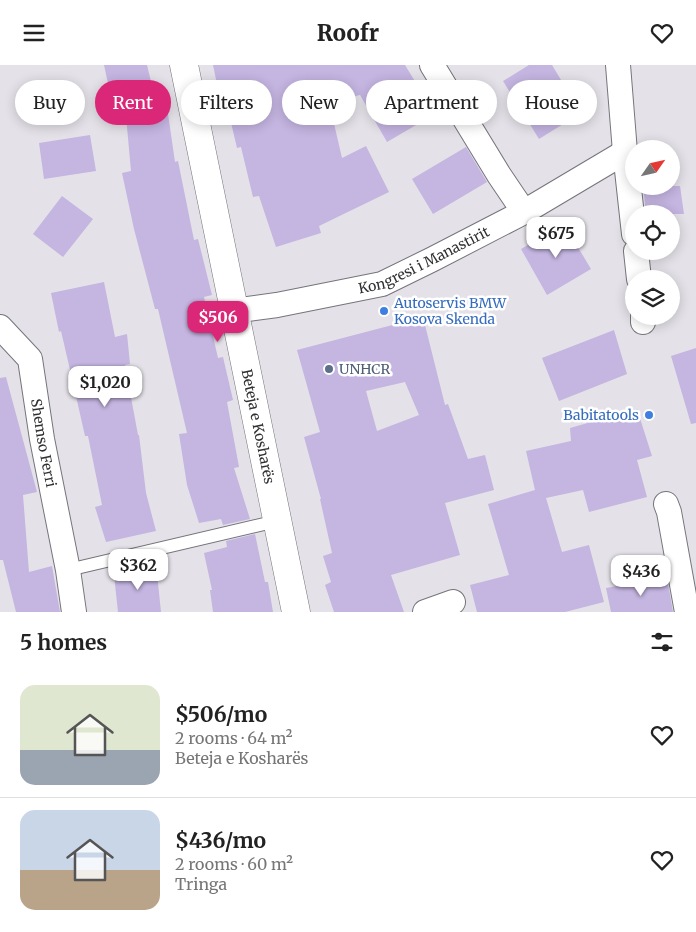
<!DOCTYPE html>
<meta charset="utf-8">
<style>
body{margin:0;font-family:Merriweather,serif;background:#f6f6f6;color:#222;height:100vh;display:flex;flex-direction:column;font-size:19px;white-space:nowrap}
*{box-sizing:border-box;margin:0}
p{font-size:16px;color:#767676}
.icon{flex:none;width:28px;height:28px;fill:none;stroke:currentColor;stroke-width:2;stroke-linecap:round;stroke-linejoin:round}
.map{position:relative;height:547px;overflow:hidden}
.side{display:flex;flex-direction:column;background:#fff;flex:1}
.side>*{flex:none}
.banner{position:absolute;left:15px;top:15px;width:666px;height:45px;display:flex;gap:10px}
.needle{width:32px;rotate:56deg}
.tools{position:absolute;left:625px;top:75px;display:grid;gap:10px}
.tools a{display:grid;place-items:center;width:55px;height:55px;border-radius:50%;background:#fff;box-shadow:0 2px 12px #0003;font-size:25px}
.price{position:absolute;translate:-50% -42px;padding:0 11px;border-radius:10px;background:#fff;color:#222;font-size:16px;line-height:32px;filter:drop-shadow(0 1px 2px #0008)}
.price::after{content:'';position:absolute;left:50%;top:30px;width:15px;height:11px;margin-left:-8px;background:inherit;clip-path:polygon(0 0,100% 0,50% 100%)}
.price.selected{background:#db2777;color:#fff}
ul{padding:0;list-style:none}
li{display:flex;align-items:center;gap:15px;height:125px;padding:0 20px}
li+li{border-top:1px solid #e0e0e0}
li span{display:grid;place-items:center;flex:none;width:140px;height:100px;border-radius:15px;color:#555}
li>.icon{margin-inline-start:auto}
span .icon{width:60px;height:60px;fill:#fffc;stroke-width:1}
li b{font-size:21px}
h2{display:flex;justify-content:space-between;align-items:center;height:60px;padding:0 20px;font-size:21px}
.pill{padding:0 18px;border-radius:22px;background:#fff;box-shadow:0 2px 12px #0003;font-size:18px;line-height:45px}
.pill.selected{background:#db2777;color:#fff}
header{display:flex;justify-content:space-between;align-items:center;height:65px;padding:0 20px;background:#fff;font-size:22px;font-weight:800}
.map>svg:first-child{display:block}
.building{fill:#c4b5e1;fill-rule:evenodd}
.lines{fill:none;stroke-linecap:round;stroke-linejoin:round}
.lane-casing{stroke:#76747a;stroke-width:14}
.street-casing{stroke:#76747a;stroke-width:26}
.secondary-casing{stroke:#76747a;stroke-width:29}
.lane{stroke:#fff;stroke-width:12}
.street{stroke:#fff;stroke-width:24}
.secondary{stroke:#fff;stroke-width:28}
.shop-dot{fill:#3f7fe0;stroke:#fff;stroke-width:2}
.service-dot{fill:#5c6f8a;stroke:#fff;stroke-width:2}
.labels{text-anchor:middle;stroke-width:5;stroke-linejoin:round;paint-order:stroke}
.street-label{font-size:14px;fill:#303032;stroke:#fff}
.shop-label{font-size:14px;fill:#366cbe;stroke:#fff;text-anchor:start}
.service-label{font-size:14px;fill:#4e5e75;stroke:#fff;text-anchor:start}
</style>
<header><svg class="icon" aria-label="menu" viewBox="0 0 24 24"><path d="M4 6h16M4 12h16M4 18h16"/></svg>Roofr<svg class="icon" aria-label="heart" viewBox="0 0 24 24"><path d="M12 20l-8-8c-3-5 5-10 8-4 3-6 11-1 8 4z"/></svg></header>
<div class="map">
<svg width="696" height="547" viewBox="0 0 696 547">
<rect width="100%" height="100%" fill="#e4e2e8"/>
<!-- building -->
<path class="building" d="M104,0H147L156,37L166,35L175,97L178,96L194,175L198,174L212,230L204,232L218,293L223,292L233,335L227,337L239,402L234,403L250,454L223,460L221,454L199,458L187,420L179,369L187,368L158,244H155L134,164L122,108L131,106L124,29L111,32Z
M213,0H405L435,49L387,77L360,30L329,37L342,93L366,81L389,127L319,161L321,168L276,182L259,131L253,132L241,82L237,83L224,28L219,29Z
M529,0H552L581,48L539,74L503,16Z
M90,70L96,106L44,114L39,78Z
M466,82L487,117L433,149L412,114Z
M643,121H680L684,149H646Z
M62,131L93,154L63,192L33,169Z
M564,159L591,204L547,230L521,184Z
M104,217L115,272L127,269L130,299L125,300L138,370H139L146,428L156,466L106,477L95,442L102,440L88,371H85L71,309L61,266L59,267L51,228Z
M423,252L445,340L448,339L468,394L485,390L494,425L445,438L460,490L391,510L404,547H334L325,520L331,517L323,491L332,488L320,434H321L304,372L320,367L297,285ZM405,317L419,350L377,366L366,326Z
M614,265L627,309L559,336L542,293Z
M696,283V358L691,359L671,291Z
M6,312L37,427L23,430L29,507L52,501L60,547H16L3,495H0V313Z
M637,344L652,391L637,395L647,432L589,447L583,425L546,433L562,487L589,480L604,537L565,547H477L470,520L509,510L488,439L535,425L526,386L571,376L570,363Z
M255,469L265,517H268L273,547H213L210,525H212L204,488L227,482L226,476Z
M156,499L161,547H118L114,510Z
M667,512L673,547H611L606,523Z"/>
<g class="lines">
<!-- lane casing -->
<g class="lane-casing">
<path id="lane" d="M68,505L277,456"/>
</g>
<!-- street casing -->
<g class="street-casing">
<g id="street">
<path d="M432,0L499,110L524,147"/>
<path d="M618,0L625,87L634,169"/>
<path d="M636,186L639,214"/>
<path id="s1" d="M233,246L277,240L382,219L433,194L524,147L625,87"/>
<path d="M643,251V257"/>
<path id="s2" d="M0,262L30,294L42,374L68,505L74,547"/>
<path d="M666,439L669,447L687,547"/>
<path d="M425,547L453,537"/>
</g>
</g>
<!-- secondary casing -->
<g class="secondary-casing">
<g id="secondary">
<path id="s3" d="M184,0L296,547"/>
</g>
</g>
<!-- lane -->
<use href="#lane" class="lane"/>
<!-- street -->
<use href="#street" class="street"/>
<!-- secondary -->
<use href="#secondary" class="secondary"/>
</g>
<!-- markers -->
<g class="shop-dot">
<circle cx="384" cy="246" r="5"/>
<circle cx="649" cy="350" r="5"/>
</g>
<circle class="service-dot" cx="329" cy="304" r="5"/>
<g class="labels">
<!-- street labels -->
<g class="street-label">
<text dy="5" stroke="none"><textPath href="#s1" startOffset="199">Kongresi i Manastirit</textPath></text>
<text dy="5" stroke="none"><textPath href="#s3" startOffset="369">Beteja e Kosharës</textPath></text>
<text dy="5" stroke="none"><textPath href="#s2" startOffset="129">Shemso Ferri</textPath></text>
</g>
<!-- shop labels -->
<g class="shop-label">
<text x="394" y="243">Autoservis BMW<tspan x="394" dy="16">Kosova Skenda</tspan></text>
<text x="639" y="355" text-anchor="end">Babitatools</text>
</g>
<!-- service labels -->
<g class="service-label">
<text x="339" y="309">UNHCR</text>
</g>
</g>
</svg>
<div class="tools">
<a><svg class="needle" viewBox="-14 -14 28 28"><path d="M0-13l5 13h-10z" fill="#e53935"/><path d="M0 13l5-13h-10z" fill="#767676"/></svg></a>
<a><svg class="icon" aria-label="locate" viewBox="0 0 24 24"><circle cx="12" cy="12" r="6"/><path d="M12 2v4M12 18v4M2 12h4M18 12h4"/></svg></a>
<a><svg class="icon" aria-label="layers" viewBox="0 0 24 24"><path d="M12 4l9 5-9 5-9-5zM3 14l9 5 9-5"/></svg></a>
</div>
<b class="price" style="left:556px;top:194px">$675</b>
<b class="price selected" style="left:218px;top:278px">$506</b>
<b class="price" style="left:105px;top:343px">$1,020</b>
<b class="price" style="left:138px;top:526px">$362</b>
<b class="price" style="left:641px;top:532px">$436</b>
<div class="banner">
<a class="pill">Buy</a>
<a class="pill selected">Rent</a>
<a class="pill">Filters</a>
<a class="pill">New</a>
<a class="pill">Apartment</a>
<a class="pill">House</a>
</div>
</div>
<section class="side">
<h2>5 homes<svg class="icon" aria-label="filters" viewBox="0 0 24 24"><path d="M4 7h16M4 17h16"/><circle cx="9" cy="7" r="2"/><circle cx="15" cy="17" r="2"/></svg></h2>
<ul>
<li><span style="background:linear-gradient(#dfe7d0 65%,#9aa5b1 0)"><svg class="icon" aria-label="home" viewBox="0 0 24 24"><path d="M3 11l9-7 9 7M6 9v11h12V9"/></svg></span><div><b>$506/mo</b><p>2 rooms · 64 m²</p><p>Beteja e Kosharës</p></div><svg class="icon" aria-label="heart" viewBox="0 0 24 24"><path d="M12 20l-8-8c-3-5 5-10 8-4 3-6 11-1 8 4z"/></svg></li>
<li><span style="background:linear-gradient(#c9d6e8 60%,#b9a48a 0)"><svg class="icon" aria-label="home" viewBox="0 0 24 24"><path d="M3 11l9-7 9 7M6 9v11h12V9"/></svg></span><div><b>$436/mo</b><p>2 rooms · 60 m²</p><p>Tringa</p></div><svg class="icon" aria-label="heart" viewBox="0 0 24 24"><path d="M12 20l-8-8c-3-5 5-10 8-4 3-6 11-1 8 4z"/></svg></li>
</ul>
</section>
